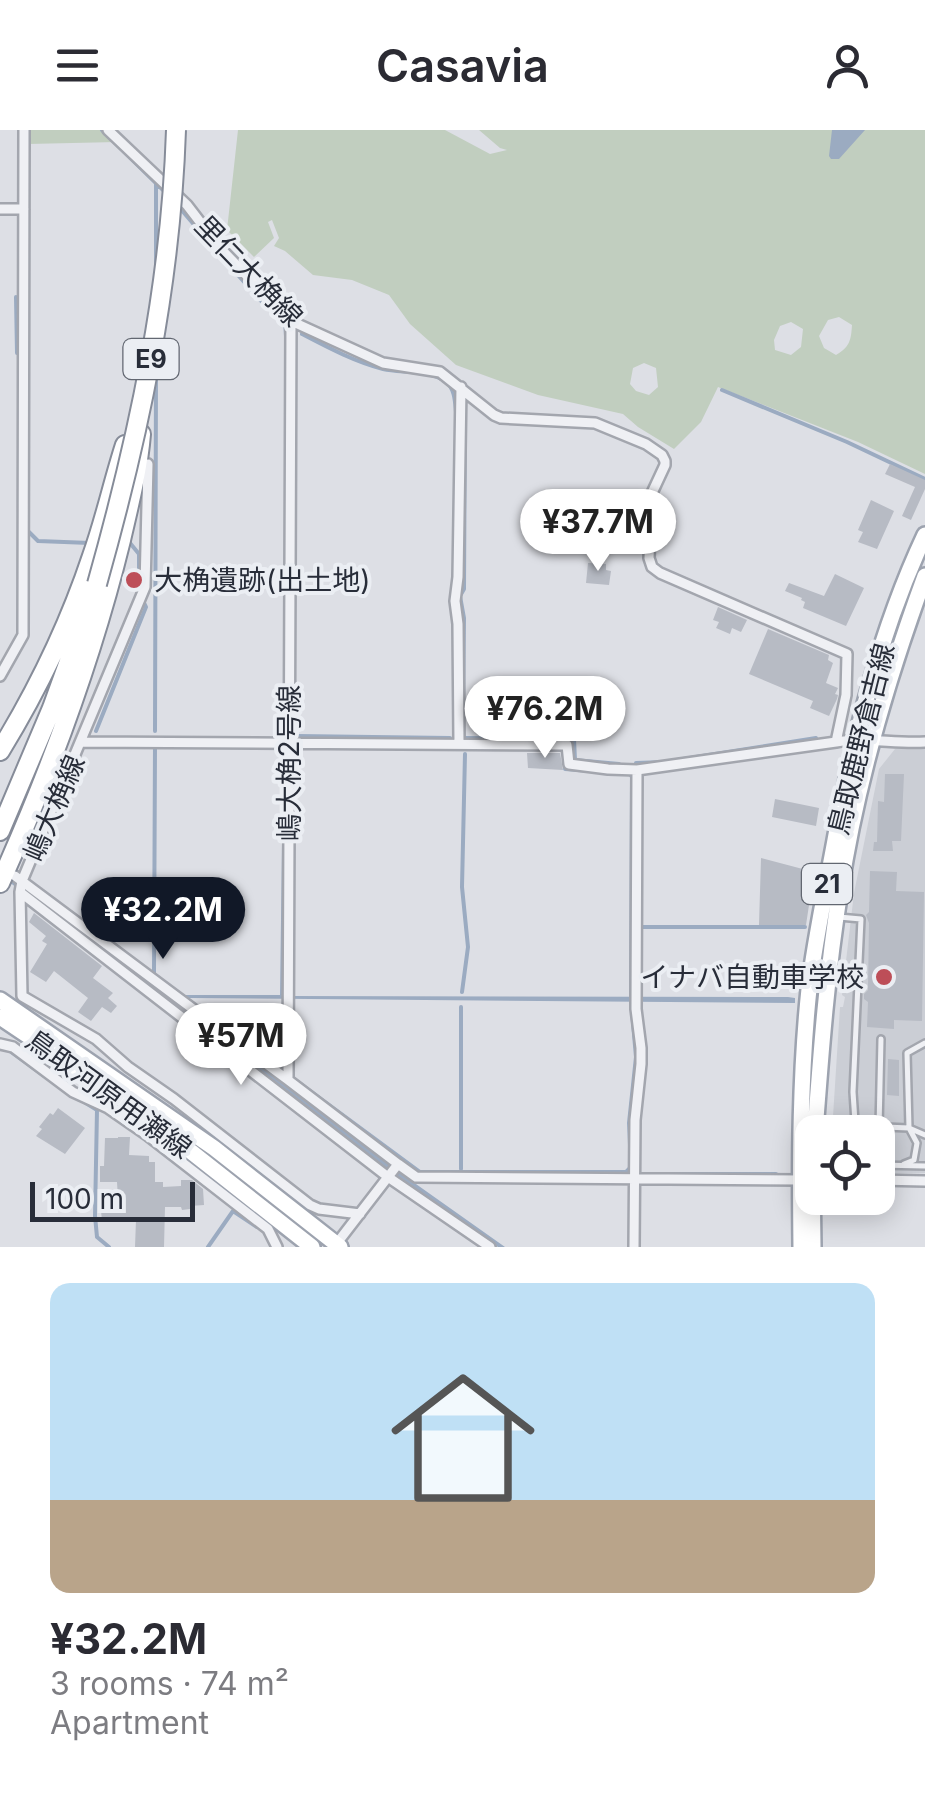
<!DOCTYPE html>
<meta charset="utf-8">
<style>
body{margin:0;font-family:Inter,"Noto Sans JP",sans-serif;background:#f2f2f3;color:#2b2b33;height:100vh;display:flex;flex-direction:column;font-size:38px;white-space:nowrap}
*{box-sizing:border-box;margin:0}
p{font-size:32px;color:#7c7c81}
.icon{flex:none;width:55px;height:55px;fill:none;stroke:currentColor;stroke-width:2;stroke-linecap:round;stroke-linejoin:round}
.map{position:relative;height:1117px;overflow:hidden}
.details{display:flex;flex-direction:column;background:#fff;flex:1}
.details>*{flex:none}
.controls{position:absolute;left:795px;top:985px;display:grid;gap:20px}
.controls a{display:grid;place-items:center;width:100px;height:100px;border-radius:20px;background:#fff;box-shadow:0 5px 25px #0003;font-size:50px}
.scale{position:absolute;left:30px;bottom:25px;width:165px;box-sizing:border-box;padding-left:10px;border:5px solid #282d39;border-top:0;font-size:28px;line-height:35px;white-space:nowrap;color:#282d39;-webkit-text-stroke:8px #ebeef3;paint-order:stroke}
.price{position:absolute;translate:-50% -85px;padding:0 22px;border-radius:35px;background:#fff;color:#222;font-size:32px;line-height:65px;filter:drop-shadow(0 2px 5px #0008)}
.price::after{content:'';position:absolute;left:50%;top:60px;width:30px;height:22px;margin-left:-15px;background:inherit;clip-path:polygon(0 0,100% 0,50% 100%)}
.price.on{background:#111827;color:#fff}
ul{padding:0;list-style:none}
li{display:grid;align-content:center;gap:20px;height:530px;padding:0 50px}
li+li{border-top:2px solid #e1e1e2}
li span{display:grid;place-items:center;height:310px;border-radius:20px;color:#555}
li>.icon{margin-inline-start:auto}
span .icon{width:180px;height:180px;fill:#fffc;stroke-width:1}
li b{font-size:42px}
header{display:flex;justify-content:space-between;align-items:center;height:130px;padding:0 50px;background:#fff;font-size:45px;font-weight:600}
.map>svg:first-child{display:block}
.built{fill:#cbced5}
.green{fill:#c1cebf;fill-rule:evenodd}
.water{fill:#9babc1}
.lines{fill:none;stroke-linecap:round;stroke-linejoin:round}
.stream{stroke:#9babc1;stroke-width:4}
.building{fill:#b7bbc4}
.service-casing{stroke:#a3a6ae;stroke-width:10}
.minor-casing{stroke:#a3a6ae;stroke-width:14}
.primary-casing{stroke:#9da3af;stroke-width:20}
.motorway-casing{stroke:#868c99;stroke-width:22}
.service{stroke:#eff0f4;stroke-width:5}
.minor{stroke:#eff0f4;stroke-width:9}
.primary{stroke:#fff;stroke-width:15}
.motorway{stroke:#fff;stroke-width:18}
.motorway-bridge-casing{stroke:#868c99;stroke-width:22;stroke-linecap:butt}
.motorway-bridge{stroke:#fff;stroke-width:18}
.poi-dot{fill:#bd4e58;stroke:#ebeef3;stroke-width:4}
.labels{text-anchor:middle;stroke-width:8;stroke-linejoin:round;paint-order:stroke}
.shield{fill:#ebeef3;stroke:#626771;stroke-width:2.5}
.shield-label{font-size:25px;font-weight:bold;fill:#282d39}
.street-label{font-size:28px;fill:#282d39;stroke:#ebeef3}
.poi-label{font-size:28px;fill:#282d39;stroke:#ebeef3;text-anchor:start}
</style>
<header><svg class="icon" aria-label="menu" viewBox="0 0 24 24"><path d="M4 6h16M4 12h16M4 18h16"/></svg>Casavia<svg class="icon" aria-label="person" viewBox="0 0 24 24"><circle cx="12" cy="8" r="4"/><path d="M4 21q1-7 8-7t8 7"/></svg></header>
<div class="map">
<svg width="925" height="1117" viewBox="0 0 925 1117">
<rect width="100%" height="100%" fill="#dddfe5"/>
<!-- built -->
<path class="built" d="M925,617V1043H878V1002H832L840,877H843L845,867L842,865L854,763L879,639L895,619Z"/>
<!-- green -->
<path class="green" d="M28,0H104L117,12L28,14Z
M238,0H445L490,24L507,20L500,18L479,0H925V344L858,312L718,257L701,292L674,319L638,297L623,284L538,265L456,235L410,194L389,165L352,150L313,145L285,121L274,116L279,108L272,90L268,92L274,108L254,127L227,100ZM839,187L852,195C851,210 850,217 836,225L824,218L819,206L828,190ZM791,192L803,199L801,217L791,225L775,220L774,210L780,196ZM644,233L656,238L658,257L649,265L636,261L630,254L633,238Z"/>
<!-- water -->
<path class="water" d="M832,0H865L839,29H831L829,26Z
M282,713H284L283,866L788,867L795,868V873L186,868L184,865H280Z
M0,741L363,1011L399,1042L505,1117H498L357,1018L0,745Z"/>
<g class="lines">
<!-- stream -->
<path class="stream" d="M102,0L166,63
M179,77L213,117
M220,125L262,172L285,191L286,206
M156,136V54
M16,167L17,223
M302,204C327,217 355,232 383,239C402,243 430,240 446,252C455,259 455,272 456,282
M722,260L847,312L925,349
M29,402L38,411L90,413
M463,591L464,488L460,466L464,459L465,277
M96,601L146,477L139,462V424L130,413H124
M155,601L156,241
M296,606L450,608
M464,608L574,609L575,630L619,634
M636,633L664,632L816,608
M642,797H805
M154,843L155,616
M462,862L468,817L462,757L465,624
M461,877V1039
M7,919L44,946
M283,942L284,867
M294,949L420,1042H626L631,1037L629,993L636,927L631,870L632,647L630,644L565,639
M81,970L97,980L95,1086L97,1107L109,1117
M647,1044H776
M882,1046H925
M208,1117L233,1081L257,1097"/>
</g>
<!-- building -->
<path class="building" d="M890,334L925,350V359L911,390L902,386L915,357L885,344Z
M871,370L894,381L877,419L858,412L863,402L858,400Z
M588,433L606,434V440L611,441L609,455L586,453Z
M835,444L864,458L846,496L803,478L805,472L801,470L802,468L785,461L789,453L824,466Z
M718,477L747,490L741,502L732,498L730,504L716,498L719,492L713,490Z
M768,499L829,525L828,530L833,533L826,553L838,558L835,564L838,565L837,569L829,586L810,578L813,571L749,544Z
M527,623H560L563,640L528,638Z
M885,644H904L901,711H892L893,721H873L874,712H877L878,671L884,672Z
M775,669L819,678L816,696L772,687Z
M761,728L814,742L806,795H759Z
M870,741L897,742L896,761L924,762L922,891L894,890V899L867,897L868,872L864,869V864L868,860L869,793L866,785L869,782Z
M34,783L102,836L93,848L113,863L108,868L117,876L111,883L102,877L91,891L78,882L88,868L54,841L46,852L30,842L47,814L42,811L46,806L29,792Z
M888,929L899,930V966L887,965Z
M58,978L85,998L65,1024L36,1006L42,999L39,997L50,983L53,985Z
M118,1007H130L129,1025L149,1026V1032H155V1052H163V1057L181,1056V1050H192L203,1059L204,1075L190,1076V1079L182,1080L181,1077H165L164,1117H135L136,1090L102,1091L100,1070L118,1069L117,1052H100V1036H104L105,1008H118Z"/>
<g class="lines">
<!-- service casing -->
<g class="service-casing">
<path id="service" d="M839,787L861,789L853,962L855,992L861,996L909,998L925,1005
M879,998L881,909
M904,1034L914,1030L917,1013L909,998L907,923L925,913
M878,1035L925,1036"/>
</g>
<!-- minor casing -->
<g class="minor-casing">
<path id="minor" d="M108,0L187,75L220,118L291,191L383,233L440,242L494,285L501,288L595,293L646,314L662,325L665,331V335L652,363L649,428L652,437L660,443L847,524L846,565L836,612C866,607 895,614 925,612
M0,79H24
M291,191L288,950L398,1034L334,1117
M148,334L145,457L22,751L20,762L22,866L96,909L128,937L174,969L310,1075L319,1079L360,1084
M0,546L23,505L24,0
M82,612L567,615L569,634L608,639L637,640L836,612
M459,613L458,494L455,471L458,447L461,257
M15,746L288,950
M20,762L388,1047L490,1117
M0,914L13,917L73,962L108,978L147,1005L268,1099L277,1117
M398,1034L416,1047L801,1050
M878,1050L925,1051
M634,1117L635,990L641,934V918L636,879L637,640"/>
</g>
<!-- primary casing -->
<g class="primary-casing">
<path id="primary" d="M0,870L214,1018L340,1117
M0,887L137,979L312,1117
M815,1002C821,921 827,841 840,761C856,653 888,547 925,446
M812,1042L813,1117
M801,1117C800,1031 800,945 809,859C815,809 826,759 835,710C854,606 880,501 925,405"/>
</g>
<!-- motorway casing -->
<g class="motorway-casing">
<path id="motorway" d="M0,621C38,559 69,495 92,426C105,390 113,352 125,315
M0,701L52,578L97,454
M0,753C50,642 92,528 121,410C129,375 138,341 141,304"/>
</g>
<!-- service -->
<use href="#service" class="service"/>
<!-- minor -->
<use href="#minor" class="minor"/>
<!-- primary -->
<use href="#primary" class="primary"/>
<!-- motorway -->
<use href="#motorway" class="motorway"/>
<!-- motorway-bridge casing -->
<g class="motorway-bridge-casing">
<path id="motorway-bridge" d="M97,454C139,305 171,155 176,0"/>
</g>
<!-- motorway-bridge -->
<use href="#motorway-bridge" class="motorway-bridge"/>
</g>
<!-- markers -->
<g class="poi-dot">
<circle cx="134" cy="450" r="10"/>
<circle cx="884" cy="847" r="10"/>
</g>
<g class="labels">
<!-- shield labels -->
<g class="shield">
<rect x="123.5" y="209" width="55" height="40" rx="8"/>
<rect x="802" y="734" width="50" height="40" rx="8"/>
</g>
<g class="shield-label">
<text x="151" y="238">E9</text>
<text x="827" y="763">21</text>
</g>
<!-- street labels -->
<g class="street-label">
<text transform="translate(249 141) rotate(46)" y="10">里仁大桷線</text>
<text transform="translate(861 609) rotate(-76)" y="10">鳥取鹿野倉吉線</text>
<text transform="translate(289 633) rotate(-90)" y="10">嶋大桷2号線</text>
<text transform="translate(54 678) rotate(-67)" y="10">嶋大桷線</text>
<text transform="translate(109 964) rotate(36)" y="10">鳥取河原用瀬線</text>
</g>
<!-- poi labels -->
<g class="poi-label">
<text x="154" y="460">大桷遺跡(出土地)</text>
<text x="864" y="857" text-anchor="end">イナバ自動車学校</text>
</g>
</g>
</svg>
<div class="controls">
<a><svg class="icon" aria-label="locate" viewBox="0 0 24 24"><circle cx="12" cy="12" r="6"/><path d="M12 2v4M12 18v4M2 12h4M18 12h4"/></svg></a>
</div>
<div class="scale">100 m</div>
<b class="price" style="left:598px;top:444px">¥37.7M</b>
<b class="price" style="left:545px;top:631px">¥76.2M</b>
<b class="price on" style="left:163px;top:832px">¥32.2M</b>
<b class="price" style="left:241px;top:958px">¥57M</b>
</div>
<section class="details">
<ul>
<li><span style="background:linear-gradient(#bfe0f5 70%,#b9a48a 0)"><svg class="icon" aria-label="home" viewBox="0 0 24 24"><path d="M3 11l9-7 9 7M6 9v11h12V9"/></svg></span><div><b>¥32.2M</b><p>3 rooms · 74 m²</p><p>Apartment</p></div></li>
</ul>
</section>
